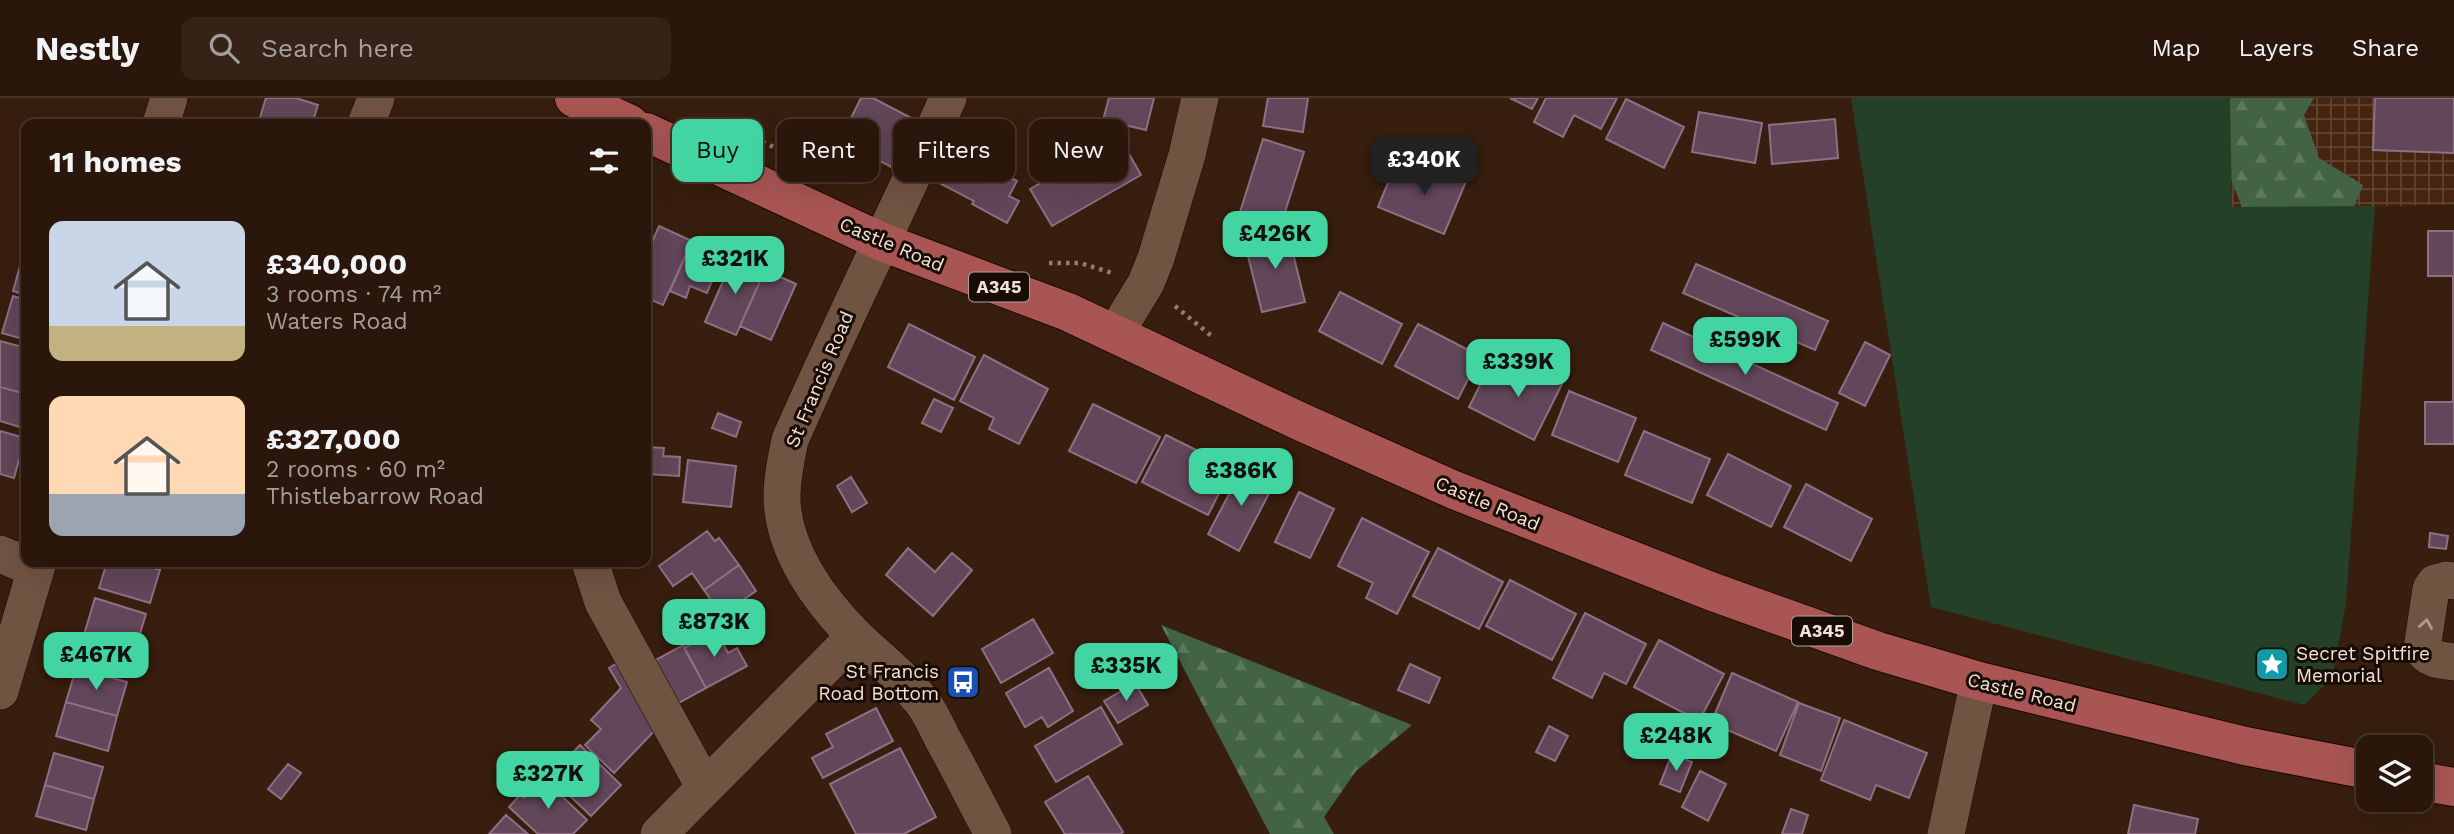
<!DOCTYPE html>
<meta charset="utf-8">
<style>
body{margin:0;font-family:"Work Sans",sans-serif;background:#362318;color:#f1f3f6;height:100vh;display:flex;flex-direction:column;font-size:26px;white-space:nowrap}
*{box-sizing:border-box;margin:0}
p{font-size:23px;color:#a59f9c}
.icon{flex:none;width:38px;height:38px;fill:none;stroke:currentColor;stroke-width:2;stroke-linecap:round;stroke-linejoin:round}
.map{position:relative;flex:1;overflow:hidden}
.side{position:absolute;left:21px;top:21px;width:630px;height:448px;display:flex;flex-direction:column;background:#2a160a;border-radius:14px;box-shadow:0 7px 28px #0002,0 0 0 2px #46352b}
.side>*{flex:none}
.top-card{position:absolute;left:672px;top:21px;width:665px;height:63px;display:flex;gap:14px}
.fabs{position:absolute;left:2356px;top:637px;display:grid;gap:14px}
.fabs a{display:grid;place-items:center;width:77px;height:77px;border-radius:14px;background:#2a160a;box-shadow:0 7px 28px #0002,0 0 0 2px #46352b;font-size:35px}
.price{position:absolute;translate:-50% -60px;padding:0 16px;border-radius:14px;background:#42d4a1;color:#111;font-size:23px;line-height:46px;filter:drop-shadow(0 2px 4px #0008)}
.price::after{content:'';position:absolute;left:50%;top:42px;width:21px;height:16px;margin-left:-10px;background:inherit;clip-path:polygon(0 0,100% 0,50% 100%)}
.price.selected{background:#222;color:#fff}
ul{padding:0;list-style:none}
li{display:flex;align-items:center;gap:21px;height:175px;padding:0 28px}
li span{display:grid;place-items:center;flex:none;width:196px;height:140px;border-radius:14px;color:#555}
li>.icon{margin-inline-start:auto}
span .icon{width:84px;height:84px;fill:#fffc;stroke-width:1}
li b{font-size:30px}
h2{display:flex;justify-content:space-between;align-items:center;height:84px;padding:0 28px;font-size:30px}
.pill{padding:0 24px;border-radius:14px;background:#2a160a;box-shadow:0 7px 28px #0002,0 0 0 2px #46352b;font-size:24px;line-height:63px}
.pill.selected{background:#42d4a1;color:#111}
header{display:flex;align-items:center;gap:42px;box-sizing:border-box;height:98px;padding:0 35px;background:#2a160a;border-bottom:2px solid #46352b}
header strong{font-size:33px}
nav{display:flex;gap:38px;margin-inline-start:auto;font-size:24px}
.search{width:490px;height:63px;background:#362318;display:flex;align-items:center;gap:18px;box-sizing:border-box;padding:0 24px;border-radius:14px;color:#a59f9c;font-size:26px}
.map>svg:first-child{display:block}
.industrial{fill:url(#industrial-grid)}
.forest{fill:url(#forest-firs)}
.pitch{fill:#244127}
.building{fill:#624659;stroke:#8e6f83;stroke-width:2}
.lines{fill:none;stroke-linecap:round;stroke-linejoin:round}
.minor-casing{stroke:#1e0700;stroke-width:38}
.major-casing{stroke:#1e0700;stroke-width:40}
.path{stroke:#937c6f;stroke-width:4.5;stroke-dasharray:3.5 5;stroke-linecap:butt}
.minor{stroke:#715342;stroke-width:37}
.major{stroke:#a85553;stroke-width:38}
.oneway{stroke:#b29a8c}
.labels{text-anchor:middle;stroke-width:6;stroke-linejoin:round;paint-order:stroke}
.shield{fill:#170c06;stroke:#b1a198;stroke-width:2}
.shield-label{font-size:18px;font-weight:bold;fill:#f3e1d7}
.street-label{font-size:19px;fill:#f3e1d7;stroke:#170c06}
.poi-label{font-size:19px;fill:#f3e1d7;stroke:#170c06;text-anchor:start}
</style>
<header>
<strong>Nestly</strong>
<div class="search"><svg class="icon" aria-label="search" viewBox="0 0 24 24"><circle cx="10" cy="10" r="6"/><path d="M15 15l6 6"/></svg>Search here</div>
<nav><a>Map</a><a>Layers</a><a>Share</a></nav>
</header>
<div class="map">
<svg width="2454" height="736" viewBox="0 0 2454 736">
<defs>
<pattern id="industrial-grid" width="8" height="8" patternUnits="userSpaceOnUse" patternTransform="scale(1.75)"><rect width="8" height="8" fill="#452510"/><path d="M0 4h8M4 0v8" fill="none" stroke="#604432"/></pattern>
<pattern id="forest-firs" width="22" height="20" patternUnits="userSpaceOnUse" patternTransform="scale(1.75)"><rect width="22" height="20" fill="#426345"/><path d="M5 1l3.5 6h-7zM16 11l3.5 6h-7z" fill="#5e795f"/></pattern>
</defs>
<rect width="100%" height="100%" fill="#381e0e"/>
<!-- industrial -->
<path class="industrial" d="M2230,0H2454V107L2232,110Z"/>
<!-- forest -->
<path class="forest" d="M2223,0H2314L2304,17L2319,60L2363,87L2351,116L2244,115L2227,70Z
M1161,527L1412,627L1356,673L1324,719L1334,736H1270Z"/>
<!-- pitch -->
<path class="pitch" d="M1851,0H2230L2232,109L2375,108L2346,505L2332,580L2304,607L1931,509Z"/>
<!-- building -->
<path class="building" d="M266,0H296L318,7L312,26H258Z
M861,0H873L917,23L893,70L840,42Z
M1109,0H1154L1146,32L1103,22Z
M1268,0H1308L1303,34L1263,28Z
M1510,0H1538L1532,11Z
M1546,0H1617L1601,31L1574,17L1563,39L1534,24Z
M2375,0H2454V55L2373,52Z
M1626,1L1684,29L1664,70L1606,41Z
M1699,14L1762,25L1755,65L1692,54Z
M1835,21L1838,60L1772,66L1769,27Z
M952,33L1001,59L994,72L1017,83L1009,98L1019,103L1007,125L972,106L974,103L928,79Z
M1120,40L1141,77L1052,128L1030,91Z
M1263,41L1304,54L1281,127L1240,114Z
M1426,65L1467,81L1444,136L1378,109L1394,70L1420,80Z
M659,128L692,143L663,207L647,200L652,188L646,186V158Z
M1287,131L1305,204L1262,214L1244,142Z
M2428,133H2454V346H2425V304H2453V178H2428Z
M692,143L723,156L707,195L690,188L686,200L670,193Z
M734,158L765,172L736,237L705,224Z
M22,161L26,163V197L13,193Z
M1696,166L1828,223L1815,252L1683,195Z
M765,172L796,186L771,242L740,228Z
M1340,194L1402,226L1382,266L1319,233Z
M13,198L26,202V242L2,235Z
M1663,225L1838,305L1826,332L1651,252Z
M909,226L975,259L954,302L888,269Z
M1418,226L1480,258L1458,301L1395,268Z
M0,243L26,250V296L0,289Z
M1865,244L1890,257L1865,308L1839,295Z
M984,257L1048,291L1019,346L989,331L994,320L960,303Z
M1530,265L1564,282L1534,342L1469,309L1490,267L1521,283Z
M0,289L26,296V331L0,323Z
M1569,293L1636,320L1618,364L1552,337Z
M934,301L953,310L941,334L922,325Z
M1093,306L1160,339L1136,385L1069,353Z
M718,315L741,324L736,339L712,330Z
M0,333L25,340L14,380L0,376Z
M1644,333L1710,361L1692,405L1625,377Z
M1166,337L1232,370L1208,417L1142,384Z
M646,349L664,350L663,358L680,359L679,378L646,376Z
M1728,356L1791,388L1771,429L1707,397Z
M688,362L736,368L731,409L683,404Z
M1244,368L1275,384L1239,453L1208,436Z
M851,379L867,405L852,414L837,388Z
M1806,386L1872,421L1851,463L1784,429Z
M1299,394L1334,411L1310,460L1275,444Z
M1362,420L1429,454L1397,516L1366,500L1373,485L1338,468Z
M707,433L715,443L719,440L739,467L704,492L692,475L673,488L659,468Z
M2430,435L2448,438L2446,451L2429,449Z
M908,450L935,474L952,455L972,472L933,518L886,477Z
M1438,450L1503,484L1479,531L1413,498Z
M107,464H131L160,472L150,505L99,490Z
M131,464H162L160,472Z
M739,467L756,493L721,517L704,492Z
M1510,482L1576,516L1552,562L1486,528Z
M95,500L146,516L131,565L80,550Z
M1585,515L1646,546L1626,586L1604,575L1592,600L1553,580Z
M1033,521L1053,555L1001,585L982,551Z
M716,533L728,555L737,550L747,568L706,590L684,550Z
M1659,542L1724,576L1699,623L1634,589Z
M683,547L706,590L677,606L654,563Z
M624,561L660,627L614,675L585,647L601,631L591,622L621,590L609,570Z
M1410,566L1440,580L1429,605L1398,592Z
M76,570L127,584L117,618L66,604Z
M1049,570L1073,613L1048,629L1042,619L1025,629L1006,595Z
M1732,575L1798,604L1776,653L1711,625Z
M1135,585L1148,607L1118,625L1104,603Z
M66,604L117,618L108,653L56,638Z
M1799,605L1840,620L1821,673L1780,657Z
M1101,609L1122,646L1056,684L1035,648Z
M876,610L893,643L823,680L812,660L833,649L826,636Z
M1844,622L1927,655L1909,700L1876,687L1870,702L1821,682Z
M1549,628L1568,638L1555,663L1536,654Z
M580,647L621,687L591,718L550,679Z
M900,650L936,719L904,736H856L830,686Z
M54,655L103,669L94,701L45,687Z
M1672,656L1692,664L1680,694L1660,686Z
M288,666L301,675L281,701L268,691Z
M1700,673L1726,686L1708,723L1682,709Z
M1088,678L1123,734L1120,736H1065L1045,704Z
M543,680L587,722L573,736H538L509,709L520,697L524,700Z
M45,687L94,701L86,732L36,718Z
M2134,707L2198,721L2195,736H2128Z
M1791,711L1808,717L1802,736H1782Z
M506,717L528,736H489Z"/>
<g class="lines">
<!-- minor casing -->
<g class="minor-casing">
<path id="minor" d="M948,0C897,115 840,227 790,342C786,361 782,380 782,400C783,452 819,502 855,538C878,560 903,579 923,605C932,617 938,633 946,647C962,676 977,706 993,736
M161,26L169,0
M366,26L376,0
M1115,236L1146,185L1156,160L1187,57L1200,0
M0,456L36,471
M590,464L603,504L704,688
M2454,483L2446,482L2435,485L2431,491L2422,551C2429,562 2442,562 2454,564
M0,593L38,464
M659,736L855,538
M1946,736L1979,583"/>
</g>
<!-- major casing -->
<g class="major-casing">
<path id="major" d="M574,0L630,26
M646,34L882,144L1068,214L1299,323L1454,392L1713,494L1878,553L1979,583L2245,648L2368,672
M2420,683L2454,689"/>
</g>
<!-- path -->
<path class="path" d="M716,22L835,78
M1049,165H1080L1112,175
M1175,208L1214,240"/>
<!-- minor -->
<use href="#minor" class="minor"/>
<!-- major -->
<use href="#major" class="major"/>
</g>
<!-- one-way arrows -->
<defs><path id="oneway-chevron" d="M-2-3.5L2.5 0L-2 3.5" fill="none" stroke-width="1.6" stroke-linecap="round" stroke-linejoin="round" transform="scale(1.75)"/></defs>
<use class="oneway" href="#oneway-chevron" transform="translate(2426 526) rotate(-81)"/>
<!-- icons -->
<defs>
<g id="sight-square" transform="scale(1.75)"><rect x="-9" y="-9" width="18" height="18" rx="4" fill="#0f9aa8" stroke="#170c06"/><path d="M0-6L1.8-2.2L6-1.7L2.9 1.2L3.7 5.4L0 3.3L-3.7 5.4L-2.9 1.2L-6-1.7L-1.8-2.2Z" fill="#fff"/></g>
<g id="bus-square" transform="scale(1.75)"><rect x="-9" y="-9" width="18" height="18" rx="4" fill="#1a4fb4" stroke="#170c06"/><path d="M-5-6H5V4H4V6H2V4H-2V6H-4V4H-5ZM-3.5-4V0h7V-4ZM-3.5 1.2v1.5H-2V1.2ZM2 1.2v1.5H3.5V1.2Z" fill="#fff"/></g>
</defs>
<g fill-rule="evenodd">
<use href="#sight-square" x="2272" y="566"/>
<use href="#bus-square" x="963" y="584"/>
</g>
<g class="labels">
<!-- shield labels -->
<g class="shield">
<rect x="969" y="174.5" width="60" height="29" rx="5"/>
<rect x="1792" y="518.5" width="60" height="29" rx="5"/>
</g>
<g class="shield-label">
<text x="999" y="195">A345</text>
<text x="1822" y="539">A345</text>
</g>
<!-- street labels -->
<g class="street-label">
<text transform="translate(892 146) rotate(23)" y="7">Castle Road</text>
<text transform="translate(819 281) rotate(-67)" y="7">St Francis Road</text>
<text transform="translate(1488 405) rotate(23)" y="7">Castle Road</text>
<text transform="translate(2022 594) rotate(14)" y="7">Castle Road</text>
</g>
<!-- poi labels -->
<g class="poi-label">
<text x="2296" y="562">Secret Spitfire<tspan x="2296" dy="22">Memorial</tspan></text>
<text x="939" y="580" text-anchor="end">St Francis<tspan x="939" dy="22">Road Bottom</tspan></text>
</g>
</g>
</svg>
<div class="fabs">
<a><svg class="icon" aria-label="layers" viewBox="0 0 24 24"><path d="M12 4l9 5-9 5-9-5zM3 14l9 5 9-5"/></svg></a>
</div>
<b class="price selected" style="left:1424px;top:99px">£340K</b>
<b class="price" style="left:1275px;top:173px">£426K</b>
<b class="price" style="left:735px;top:198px">£321K</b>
<b class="price" style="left:1745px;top:279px">£599K</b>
<b class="price" style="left:1518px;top:301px">£339K</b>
<b class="price" style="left:1241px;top:410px">£386K</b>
<b class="price" style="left:714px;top:561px">£873K</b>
<b class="price" style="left:96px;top:594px">£467K</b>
<b class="price" style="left:1126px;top:605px">£335K</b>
<b class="price" style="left:1676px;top:675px">£248K</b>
<b class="price" style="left:548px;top:713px">£327K</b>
<div class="top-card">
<a class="pill selected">Buy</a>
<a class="pill">Rent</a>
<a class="pill">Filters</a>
<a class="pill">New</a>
</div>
<section class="side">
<h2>11 homes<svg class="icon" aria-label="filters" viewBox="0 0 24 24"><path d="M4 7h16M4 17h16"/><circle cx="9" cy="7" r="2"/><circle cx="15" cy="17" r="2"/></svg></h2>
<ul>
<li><span style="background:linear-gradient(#c9d6e8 75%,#c2b280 0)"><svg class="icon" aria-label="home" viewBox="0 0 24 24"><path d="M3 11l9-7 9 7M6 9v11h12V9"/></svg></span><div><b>£340,000</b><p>3 rooms · 74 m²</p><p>Waters Road</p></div></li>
<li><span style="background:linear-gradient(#ffd9b3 70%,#9aa5b1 0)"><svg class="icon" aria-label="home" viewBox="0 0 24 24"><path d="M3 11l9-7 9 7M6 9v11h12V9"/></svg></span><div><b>£327,000</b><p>2 rooms · 60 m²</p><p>Thistlebarrow Road</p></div></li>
</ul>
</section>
</div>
